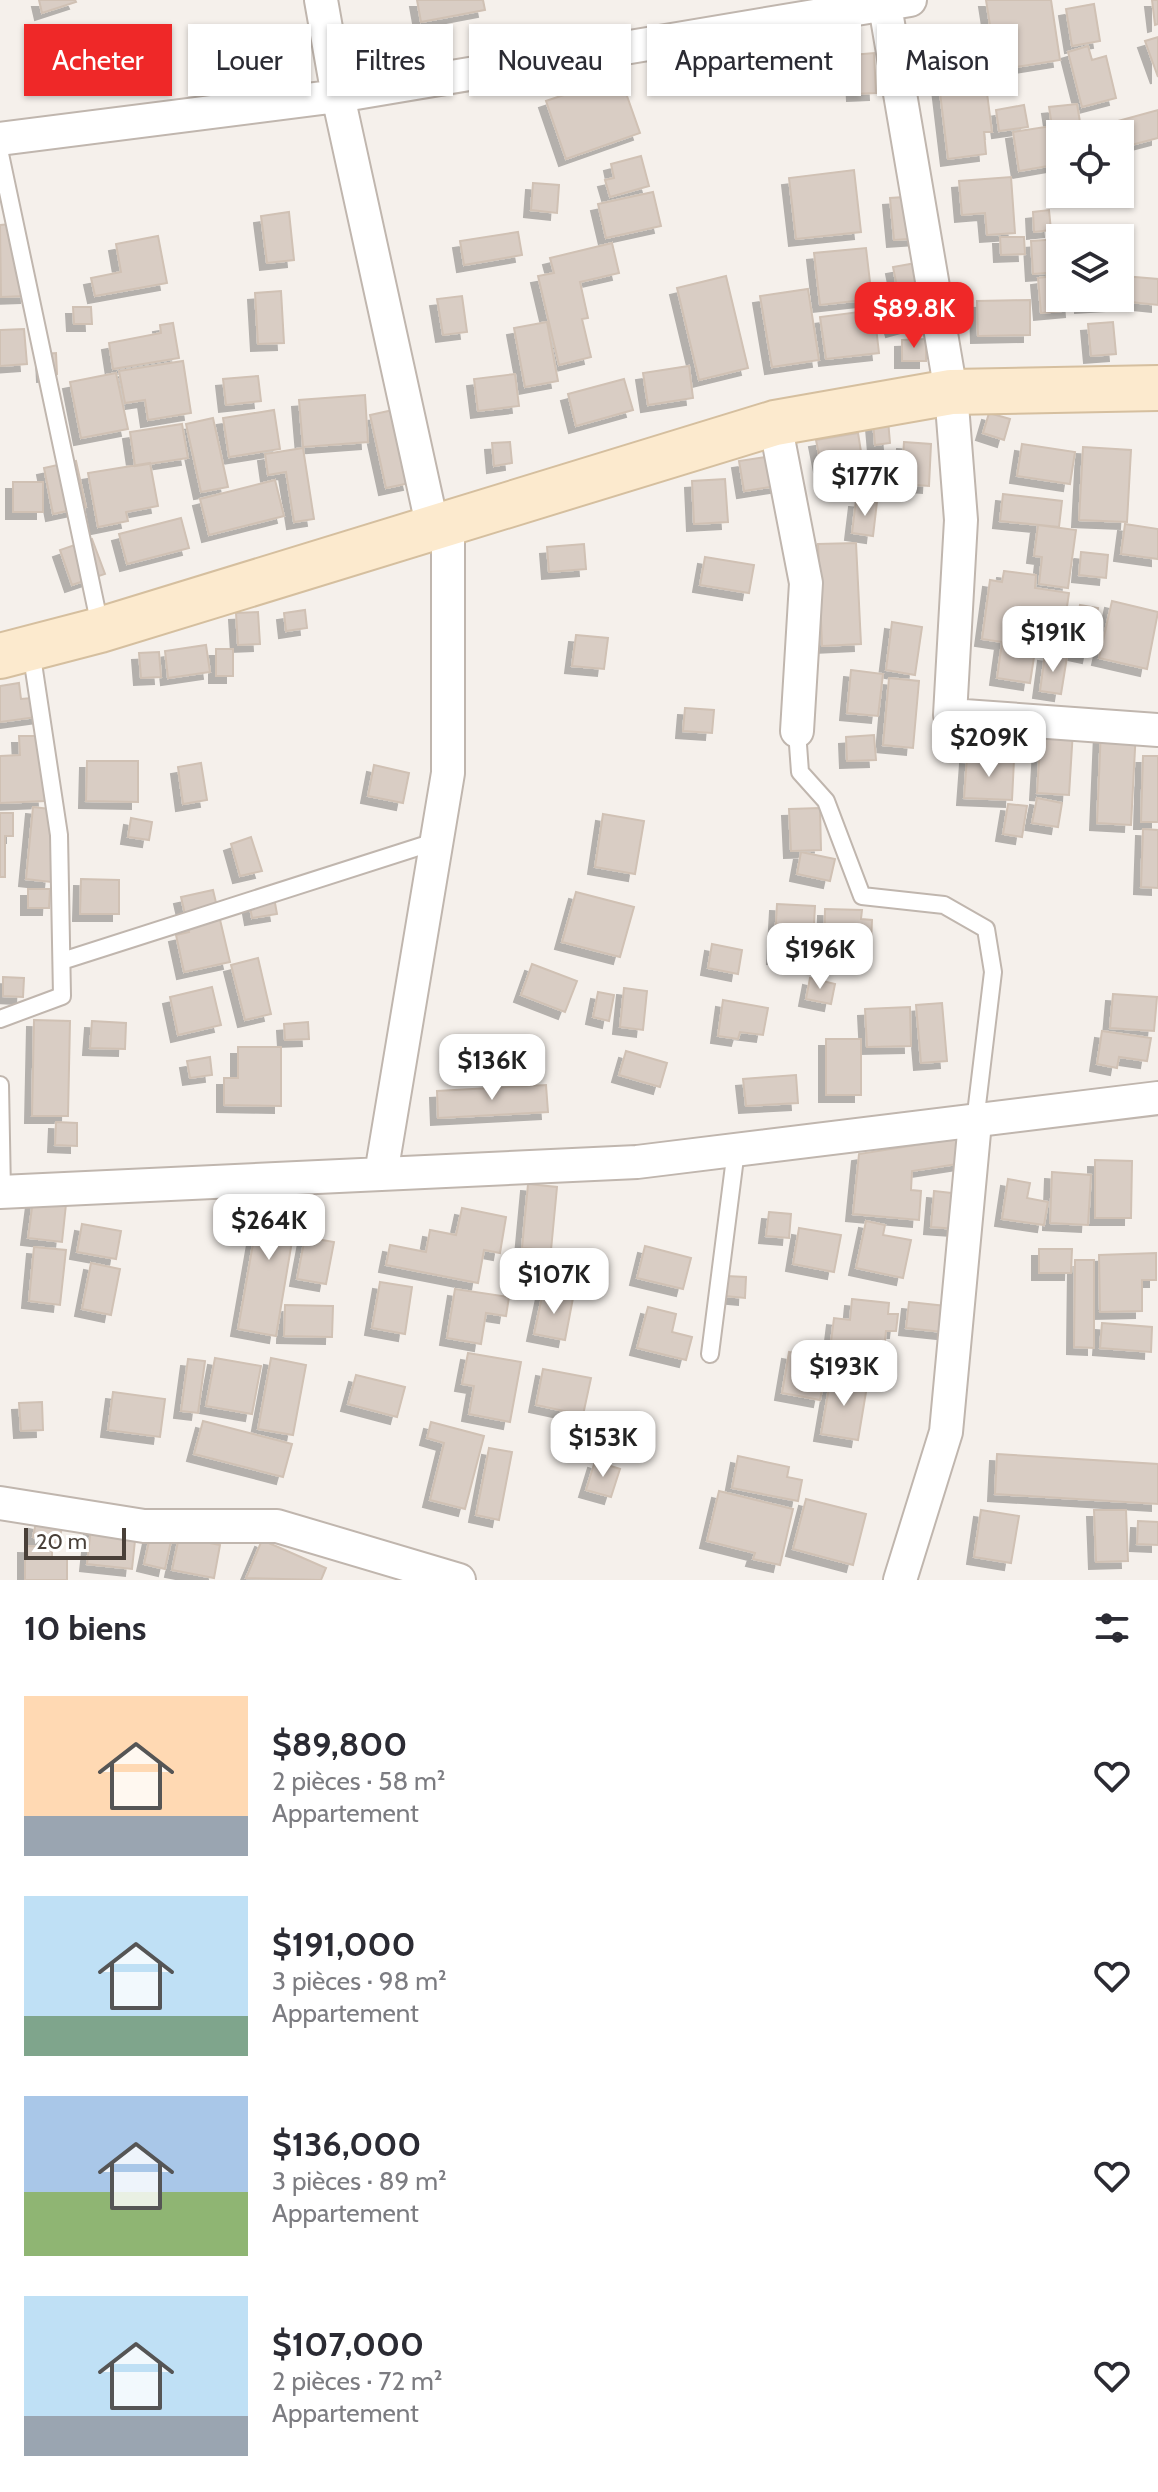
<!DOCTYPE html>
<html lang="fr">
<meta charset="utf-8">
<style>
body{margin:0;font-family:Cabin,sans-serif;background:#f7f7f7;color:#2b2b33;height:100vh;display:flex;flex-direction:column;font-size:30px;white-space:nowrap}
*{box-sizing:border-box;margin:0}
p{font-size:26px;color:#7c7c81}
.icon{flex:none;width:44px;height:44px;fill:none;stroke:currentColor;stroke-width:2;stroke-linecap:round;stroke-linejoin:round}
.map{position:relative;height:1580px;overflow:hidden}
.drawer{display:flex;flex-direction:column;background:#fff;flex:1}
.drawer>*{flex:none}
.guide{position:absolute;left:24px;top:24px;width:1110px;height:72px;display:flex;gap:16px}
.fabs{position:absolute;left:1046px;top:120px;display:grid;gap:16px}
.fabs a{display:grid;place-items:center;width:88px;height:88px;border-radius:0px;background:#fff;box-shadow:0 2px 6px #0004;font-size:40px}
.scale{position:absolute;left:24px;bottom:20px;width:102px;box-sizing:border-box;padding-left:8px;border:4px solid #494039;border-top:0;font-size:22px;line-height:28px;white-space:nowrap;color:#494039;-webkit-text-stroke:6px #fff;paint-order:stroke}
.price{position:absolute;translate:-50% -68px;padding:0 18px;border-radius:16px;background:#fff;color:#222;font-size:26px;line-height:52px;filter:drop-shadow(0 2px 4px #0008)}
.price::after{content:'';position:absolute;left:50%;top:48px;width:24px;height:18px;margin-left:-12px;background:inherit;clip-path:polygon(0 0,100% 0,50% 100%)}
.price.on{background:#ef2828;color:#fff}
ul{padding:0;list-style:none}
li{display:flex;align-items:center;gap:24px;height:200px;padding:0 24px}
li span{display:grid;place-items:center;flex:none;width:224px;height:160px;border-radius:0px;color:#555}
li>.icon{margin-inline-start:auto}
span .icon{width:96px;height:96px;fill:#fffc;stroke-width:1}
li b{font-size:34px}
h2{display:flex;justify-content:space-between;align-items:center;height:96px;padding:0 24px;font-size:34px}
.chip{padding:0 28px;border-radius:0px;background:#fff;box-shadow:0 2px 6px #0004;font-size:28px;line-height:72px}
.chip.on{background:#ef2828;color:#fff}
.map>svg:first-child{display:block}
.building{fill:#d9cdc4;stroke:#d0c1b4;stroke-width:2;filter:url(#shadow)}
.lines{fill:none;stroke-linecap:round;stroke-linejoin:round}
.lane-casing{stroke:#c0b6ae;stroke-width:20}
.street-casing{stroke:#c0b6ae;stroke-width:36}
.secondary-casing{stroke:#d5bf9f;stroke-width:48}
.lane{stroke:#fff;stroke-width:16}
.street{stroke:#fff;stroke-width:32}
.secondary{stroke:#fceace;stroke-width:44}
</style>
<div class="map">
<svg width="1158" height="1580" viewBox="0 0 1158 1580">
<defs>
<filter id="shadow"><feDropShadow dx="-7" dy="7" stdDeviation="0" flood-color="#0004"/></filter>
</defs>
<rect width="100%" height="100%" fill="#f5f0eb"/>
<!-- building -->
<path class="building" d="M39,0H75L76,2L42,13Z
M417,0H483L485,10L421,22Z
M986,0H1051L1060,60L997,70Z
M1152,0H1158V24L1155,25Z
M1094,4L1100,41L1072,46L1066,9Z
M1158,37V77L1145,41Z
M1088,46L1092,60L1106,56L1116,98L1082,107L1068,52Z
M874,53L876,93L854,94L852,55Z
M982,54L992,132H984L986,154L948,159L936,59Z
M620,76L640,133L566,159L546,101Z
M1077,104L1082,134H1060V164L1019,171L1013,132L1052,126L1049,107Z
M1024,105L1028,127L999,131L996,110Z
M1158,110V138L1120,148V134H1109L1107,124Z
M641,156L649,186L610,197L605,180L614,178L611,164Z
M854,170L861,232L796,239L789,178Z
M1011,177L1015,233L987,235L985,213L962,215L959,181Z
M533,183L559,185L557,213L531,210Z
M653,192L661,226L606,238L598,204Z
M919,196L922,238L894,240L890,198Z
M1049,210L1051,230L1034,232L1033,212Z
M289,212L294,260L267,263L261,216Z
M22,223L27,296L1,297L0,225Z
M518,232L522,255L464,265L460,241Z
M158,236L167,283L95,296L91,278L121,272L116,244Z
M1000,237H1024L1025,254L1001,255Z
M1060,239V272L1033,274L1031,241Z
M612,243L619,273L580,282L588,318L582,319L591,357L559,365L538,276L554,273L550,258Z
M866,248L872,299L820,305L814,253Z
M916,263L922,287L898,292L893,267Z
M1060,275V298H1071L1072,310L1041,313L1038,278Z
M726,276L748,368L699,380L677,288Z
M1123,276L1158,279V305L1121,301Z
M808,289L819,360L772,367L760,296Z
M281,291L284,343L258,344L255,293Z
M462,296L467,332L443,335L437,299Z
M1082,298H1112V304L1082,306Z
M1030,300V335L978,336L977,301Z
M905,305L911,325L893,330L887,310Z
M73,307H91L92,324H74Z
M874,310L879,353L826,359L820,317Z
M547,322L558,381L525,387L514,328Z
M1113,322L1116,354L1091,356L1088,324Z
M173,323L179,358L113,369L109,343L161,333L160,325Z
M24,329L27,364L0,366V330Z
M926,339V361H902V340Z
M56,353L57,374L44,375L43,354Z
M183,361L191,413L148,420L145,400L125,403L119,371Z
M689,366L693,398L648,405L643,373Z
M116,373L128,429L81,438L70,382Z
M515,374L519,406L478,411L474,379Z
M258,376L261,401L226,405L223,379Z
M624,379L633,410L576,426L568,394Z
M365,395L368,442L303,447L299,400Z
M274,410L280,449L229,457L223,418Z
M393,410L410,483L386,488L370,415Z
M989,413L1010,419L1004,440L983,433Z
M213,418L228,487L201,492L186,424Z
M888,420L890,443L875,445L873,422Z
M182,424L188,458L135,466L130,432Z
M858,433L862,458L821,465L816,440Z
M510,442L512,463L494,466L492,443Z
M904,442L931,444L929,486L901,484Z
M1022,444L1075,452L1070,484L1017,476Z
M1083,447L1131,450L1127,522L1079,520Z
M303,448L314,519L294,522L286,472L268,475L265,454Z
M779,455L784,485L744,491L739,461Z
M76,461L86,507L53,514L44,468Z
M150,463L158,506L126,512L128,521L98,527L88,473Z
M725,479L728,522L694,524L692,481Z
M275,480L284,516L209,535L200,499Z
M13,482H43V512H13Z
M1003,494L1062,501L1059,527L1000,521Z
M856,500L877,502L873,536L852,533Z
M181,518L189,548L127,564L119,534Z
M1125,524L1158,529V559L1121,554Z
M1038,525L1076,530L1068,588L1039,584L1042,557L1034,556Z
M92,539L105,574L72,585L60,550Z
M856,543L861,644L822,646L818,544Z
M584,544L586,569L549,572L547,547Z
M1081,552L1108,555L1106,578L1079,575Z
M705,557L754,565L749,593L700,585Z
M1004,571L1036,575L1035,588L1069,593L1061,647L1036,644L1030,683L997,678L1002,642L982,639L990,580L1002,582Z
M1112,601L1158,612L1147,669L1099,658Z
M1080,605L1098,608L1089,656L1070,652Z
M305,610L307,628L286,631L284,613Z
M258,612L260,644L238,645L236,613Z
M892,622L922,627L915,675L886,670Z
M576,635L608,638L604,669L572,666Z
M206,645L210,672L168,678L165,651Z
M216,649H233V676H216Z
M159,652L161,677L141,678L139,653Z
M1045,654L1067,657L1061,694L1040,691Z
M851,670L883,674L878,716L847,713Z
M889,678L919,681L913,748L883,745Z
M19,683L21,699L42,697L44,716L0,722V686Z
M685,708L714,710L712,733L683,731Z
M1041,728L1073,730L1069,795L1037,793Z
M1101,729L1136,730L1131,825L1097,823Z
M874,735L876,760L847,761L846,737Z
M19,736H42L45,801L0,803V756L20,755Z
M1143,756H1158V822H1141Z
M967,757L1014,760L1012,800L964,798Z
M87,761H138V802L86,801Z
M201,763L207,800L183,804L178,767Z
M374,765L409,773L403,803L368,796Z
M1037,798L1062,803L1058,827L1032,823Z
M1008,804L1027,806L1022,837L1003,834Z
M33,807L58,810L51,882L26,879Z
M820,808L821,850L791,851L789,809Z
M0,813H13V836H5V877H0Z
M603,814L644,821L635,874L595,867Z
M131,818L152,822L149,840L128,837Z
M1143,829L1158,830V888L1141,887Z
M251,837L262,871L240,876L231,844Z
M801,852L835,859L830,881L797,874Z
M81,879L119,880V914H80Z
M28,889H50L49,908H28Z
M213,890L230,962L184,972L176,935L189,932L181,897Z
M273,892L277,914L252,918L248,896Z
M576,892L634,907L620,957L562,942Z
M777,904L815,906L812,960L774,957Z
M825,909L862,910L861,919L872,920L871,945H861L860,958L824,957Z
M712,944L742,950L738,974L708,968Z
M258,958L271,1014L245,1020L231,965Z
M532,964L577,981L565,1012L521,995Z
M3,977L24,978L23,997L3,996Z
M810,978L835,984L831,1004L806,999Z
M212,987L221,1025L178,1035L170,997Z
M624,988L647,991L643,1030L620,1027Z
M598,992L614,995L609,1021L593,1017Z
M1113,994L1157,997L1154,1031L1110,1028Z
M723,1000L768,1008L763,1035L740,1032L738,1039L718,1036Z
M942,1003L947,1061L921,1063L916,1005Z
M910,1007L911,1046L867,1047L865,1009Z
M34,1020L70,1021L68,1116H32Z
M92,1021L126,1023L125,1049L90,1048Z
M308,1022L309,1039L285,1040L284,1024Z
M1102,1031L1151,1038L1147,1061L1119,1057L1117,1068L1097,1064Z
M826,1039H861V1095H826Z
M238,1047H281V1106L224,1105V1078H238Z
M626,1051L667,1063L660,1087L619,1075Z
M210,1057L212,1075L190,1078L187,1061Z
M796,1075L798,1103L746,1106L743,1079Z
M546,1085L548,1112L438,1118L437,1091Z
M56,1122L77,1123V1146L55,1145Z
M966,1137L970,1162L912,1171L911,1190L921,1191L919,1220L853,1214L859,1154Z
M1095,1160L1132,1161L1131,1218H1095Z
M1052,1172L1091,1175L1088,1225L1050,1223Z
M1008,1179L1030,1183L1027,1198L1048,1202L1044,1225L1002,1219Z
M528,1184L557,1187L551,1250L522,1248Z
M263,1187L300,1194L276,1336L238,1329Z
M934,1191L960,1194L957,1229L931,1227Z
M33,1200L66,1204L62,1242L28,1238Z
M462,1208L506,1217L500,1253L484,1250L478,1283L386,1265L390,1245L426,1252L430,1230L456,1235Z
M769,1212L791,1214L789,1238L766,1236Z
M866,1221L885,1225L883,1235L911,1240L903,1278L856,1268Z
M82,1224L121,1231L116,1259L77,1252Z
M799,1228L841,1235L834,1272L793,1264Z
M305,1237L334,1242L326,1284L297,1279Z
M645,1246L691,1258L683,1289L637,1278Z
M34,1247L66,1250L60,1305L29,1301Z
M1039,1249H1072L1071,1273H1039Z
M1156,1253V1280H1142V1311L1100,1312L1099,1255Z
M1075,1260H1094V1348L1074,1347Z
M91,1263L120,1269L111,1315L82,1309Z
M726,1276L746,1277L745,1298L725,1296Z
M380,1282L412,1287L405,1334L372,1328Z
M455,1289L509,1297L506,1316L486,1313L481,1344L447,1338Z
M543,1292L573,1298L565,1340L534,1334Z
M852,1299L889,1303L888,1314H898L896,1331H886L883,1358L846,1354L848,1344L831,1342L834,1318L850,1320Z
M909,1302L955,1307L952,1333L906,1328Z
M285,1305L333,1306L332,1337L284,1336Z
M648,1307L676,1314L672,1332L692,1337L686,1360L637,1348Z
M1102,1323L1152,1327L1151,1352L1100,1348Z
M789,1352L817,1357L813,1378L824,1380L820,1400L782,1393Z
M468,1353L521,1362L510,1422L469,1414L474,1386L462,1384Z
M215,1358L261,1366L252,1414L206,1406Z
M271,1358L306,1365L293,1435L258,1429Z
M188,1359L205,1361L198,1413L181,1411Z
M543,1369L591,1378L583,1415L536,1405Z
M832,1370L845,1372L844,1382L867,1386L858,1440L821,1434Z
M356,1375L405,1387L397,1417L348,1404Z
M113,1392L165,1399L160,1437L108,1430Z
M42,1402L43,1430L21,1431L19,1403Z
M203,1421L292,1444L283,1477L194,1454Z
M431,1422L484,1436L465,1509L430,1500L444,1443L427,1438Z
M489,1448L512,1452L499,1520L476,1515Z
M997,1454L1158,1464V1504L995,1494Z
M738,1456L789,1467L787,1477L802,1480L798,1501L732,1488Z
M595,1461L620,1469L611,1497L586,1490Z
M719,1491L793,1509L780,1565L753,1559L755,1553L707,1541Z
M806,1499L866,1514L853,1565L793,1549Z
M981,1510L1019,1516L1011,1563L974,1557Z
M1094,1510H1126L1128,1561L1096,1562Z
M1138,1521L1158,1522V1545L1137,1544Z
M36,1522L62,1528L58,1543L33,1537Z
M153,1523L174,1527L165,1569L144,1564Z
M91,1527L136,1531L132,1569L87,1564Z
M179,1537L220,1545L214,1578L172,1570Z
M262,1540L326,1568L321,1580L246,1578Z
M25,1546L52,1547V1559H67V1580H25Z"/>
<g class="lines">
<!-- lane casing -->
<g class="lane-casing">
<path id="lane" d="M0,154L100,626
M797,731L800,772L826,801L862,896L944,905L986,929L993,972L975,1122
M62,961L437,841
M0,1019L62,996L59,835L31,650
M0,1085L2,1192
M710,1354L736,1150"/>
</g>
<!-- street casing -->
<g class="street-casing">
<path id="street" d="M321,0L338,96L433,529
M884,0L951,392L961,520L950,715L1158,730
M0,139L338,96L910,0
M775,423L806,583L797,731
M381,1174L448,773V525
M0,1192L637,1162L1158,1098
M0,1503L144,1526H277L459,1580
M900,1580L946,1432L975,1122"/>
</g>
<!-- secondary casing -->
<g class="secondary-casing">
<path id="secondary" d="M0,656L100,630L775,423L951,392L1158,388"/>
</g>
<!-- lane -->
<use href="#lane" class="lane"/>
<!-- street -->
<use href="#street" class="street"/>
<!-- secondary -->
<use href="#secondary" class="secondary"/>
</g>
</svg>
<div class="fabs">
<a><svg class="icon" aria-label="locate" viewBox="0 0 24 24"><circle cx="12" cy="12" r="6"/><path d="M12 2v4M12 18v4M2 12h4M18 12h4"/></svg></a>
<a><svg class="icon" aria-label="layers" viewBox="0 0 24 24"><path d="M12 4l9 5-9 5-9-5zM3 14l9 5 9-5"/></svg></a>
</div>
<div class="scale">20 m</div>
<b class="price on" style="left:914px;top:350px">$89.8K</b>
<b class="price" style="left:865px;top:518px">$177K</b>
<b class="price" style="left:1053px;top:674px">$191K</b>
<b class="price" style="left:989px;top:779px">$209K</b>
<b class="price" style="left:820px;top:991px">$196K</b>
<b class="price" style="left:492px;top:1102px">$136K</b>
<b class="price" style="left:269px;top:1262px">$264K</b>
<b class="price" style="left:554px;top:1316px">$107K</b>
<b class="price" style="left:844px;top:1408px">$193K</b>
<b class="price" style="left:603px;top:1479px">$153K</b>
<div class="guide">
<a class="chip on">Acheter</a>
<a class="chip">Louer</a>
<a class="chip">Filtres</a>
<a class="chip">Nouveau</a>
<a class="chip">Appartement</a>
<a class="chip">Maison</a>
</div>
</div>
<section class="drawer">
<h2>10 biens<svg class="icon" aria-label="filters" viewBox="0 0 24 24"><path d="M4 7h16M4 17h16"/><circle cx="9" cy="7" r="2"/><circle cx="15" cy="17" r="2"/></svg></h2>
<ul>
<li><span style="background:linear-gradient(#ffd9b3 75%,#9aa5b1 0)"><svg class="icon" aria-label="home" viewBox="0 0 24 24"><path d="M3 11l9-7 9 7M6 9v11h12V9"/></svg></span><div><b>$89,800</b><p>2 pièces · 58 m²</p><p>Appartement</p></div><svg class="icon" aria-label="heart" viewBox="0 0 24 24"><path d="M12 20l-8-8c-3-5 5-10 8-4 3-6 11-1 8 4z"/></svg></li>
<li><span style="background:linear-gradient(#bfe0f5 75%,#7fa58c 0)"><svg class="icon" aria-label="home" viewBox="0 0 24 24"><path d="M3 11l9-7 9 7M6 9v11h12V9"/></svg></span><div><b>$191,000</b><p>3 pièces · 98 m²</p><p>Appartement</p></div><svg class="icon" aria-label="heart" viewBox="0 0 24 24"><path d="M12 20l-8-8c-3-5 5-10 8-4 3-6 11-1 8 4z"/></svg></li>
<li><span style="background:linear-gradient(#a9c7e8 60%,#8fb573 0)"><svg class="icon" aria-label="home" viewBox="0 0 24 24"><path d="M3 11l9-7 9 7M6 9v11h12V9"/></svg></span><div><b>$136,000</b><p>3 pièces · 89 m²</p><p>Appartement</p></div><svg class="icon" aria-label="heart" viewBox="0 0 24 24"><path d="M12 20l-8-8c-3-5 5-10 8-4 3-6 11-1 8 4z"/></svg></li>
<li><span style="background:linear-gradient(#bfe0f5 75%,#9aa5b1 0)"><svg class="icon" aria-label="home" viewBox="0 0 24 24"><path d="M3 11l9-7 9 7M6 9v11h12V9"/></svg></span><div><b>$107,000</b><p>2 pièces · 72 m²</p><p>Appartement</p></div><svg class="icon" aria-label="heart" viewBox="0 0 24 24"><path d="M12 20l-8-8c-3-5 5-10 8-4 3-6 11-1 8 4z"/></svg></li>
</ul>
</section>
